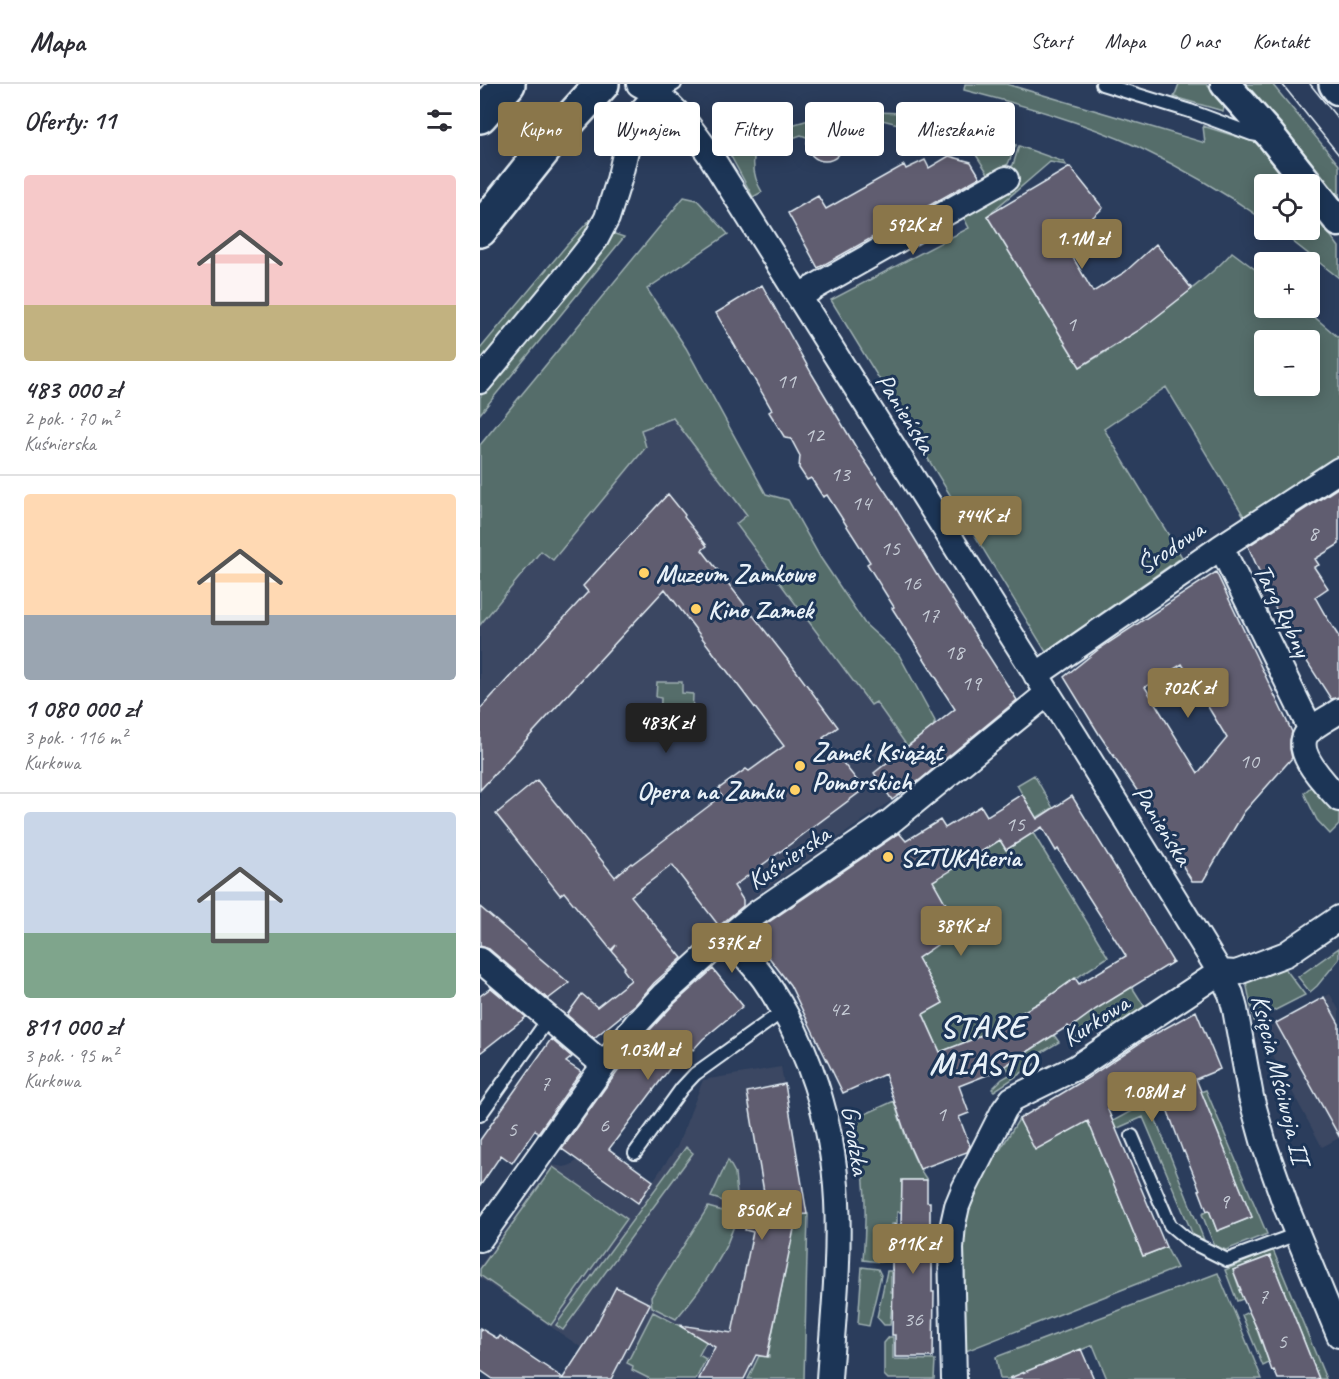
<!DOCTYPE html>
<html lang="pl">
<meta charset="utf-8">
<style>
body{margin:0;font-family:Caveat,sans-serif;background:#f7f7f7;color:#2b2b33;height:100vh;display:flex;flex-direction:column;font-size:22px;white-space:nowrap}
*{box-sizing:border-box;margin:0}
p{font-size:20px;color:#7c7c81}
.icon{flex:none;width:33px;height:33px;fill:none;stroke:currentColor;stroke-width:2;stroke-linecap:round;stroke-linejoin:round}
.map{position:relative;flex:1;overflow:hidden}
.sheet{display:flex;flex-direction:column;background:#fff;width:480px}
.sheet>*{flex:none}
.banner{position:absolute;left:18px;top:18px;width:570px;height:54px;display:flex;gap:12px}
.buttons{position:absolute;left:774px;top:90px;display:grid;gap:12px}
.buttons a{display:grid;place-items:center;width:66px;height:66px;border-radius:6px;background:#fff;box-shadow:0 3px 15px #0003;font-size:30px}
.price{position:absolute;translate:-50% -51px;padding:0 14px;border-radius:6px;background:#8a764a;color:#fff;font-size:20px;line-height:39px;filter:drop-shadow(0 2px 3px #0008)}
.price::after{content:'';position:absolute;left:50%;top:36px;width:18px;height:14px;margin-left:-9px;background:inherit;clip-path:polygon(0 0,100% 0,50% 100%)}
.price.selected{background:#222;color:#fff}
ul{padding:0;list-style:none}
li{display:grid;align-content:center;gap:12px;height:318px;padding:0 24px}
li+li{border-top:2px solid #e1e1e2}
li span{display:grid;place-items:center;height:186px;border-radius:6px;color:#555}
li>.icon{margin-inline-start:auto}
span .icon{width:108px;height:108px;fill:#fffc;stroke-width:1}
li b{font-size:26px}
h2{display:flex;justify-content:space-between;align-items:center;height:72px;padding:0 24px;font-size:26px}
.tag{padding:0 21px;border-radius:6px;background:#fff;box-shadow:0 3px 15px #0003;font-size:21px;line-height:54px}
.tag.selected{background:#8a764a;color:#fff}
header{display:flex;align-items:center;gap:36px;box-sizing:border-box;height:84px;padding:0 30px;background:#fff;border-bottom:2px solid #e1e1e2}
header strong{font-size:28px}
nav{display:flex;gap:33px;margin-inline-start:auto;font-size:21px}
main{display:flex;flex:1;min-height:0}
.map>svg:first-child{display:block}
.built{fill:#3b4762}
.green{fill:#546d6a;stroke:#9eafb1;stroke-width:1.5;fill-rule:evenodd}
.building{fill:#615d70;stroke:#e8f1f8;stroke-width:1.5;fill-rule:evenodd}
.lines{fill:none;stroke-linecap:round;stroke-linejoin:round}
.service-casing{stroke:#e8f1f8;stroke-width:16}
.minor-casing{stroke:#e8f1f8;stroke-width:28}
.tertiary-casing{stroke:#e8f1f8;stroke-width:33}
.secondary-casing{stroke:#e8f1f8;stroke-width:38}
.service{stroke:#1d3557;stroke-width:12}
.minor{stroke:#1d3557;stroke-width:24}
.tertiary{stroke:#1d3557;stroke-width:28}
.secondary{stroke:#1d3557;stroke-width:33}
.tram{stroke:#e8f1f8;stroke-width:1.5}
.poi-dot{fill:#ffd166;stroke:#1d3557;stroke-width:2}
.labels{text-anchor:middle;stroke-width:6;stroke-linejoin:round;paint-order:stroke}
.number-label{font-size:22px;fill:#c6ccd6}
.street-label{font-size:26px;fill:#e8f1f8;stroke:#1d3557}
.poi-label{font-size:26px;font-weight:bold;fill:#e8f1f8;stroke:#1d3557;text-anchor:start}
.district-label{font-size:32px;font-weight:bold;letter-spacing:1.5px;fill:#e8f1f8;stroke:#1d3557}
</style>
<header>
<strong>Mapa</strong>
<nav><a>Start</a><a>Mapa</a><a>O nas</a><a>Kontakt</a></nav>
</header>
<main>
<section class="sheet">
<h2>Oferty: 11<svg class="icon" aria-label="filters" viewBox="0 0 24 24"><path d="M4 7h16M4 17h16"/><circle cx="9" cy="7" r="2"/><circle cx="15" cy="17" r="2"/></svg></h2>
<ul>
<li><span style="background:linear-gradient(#f6c9c9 70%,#c2b280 0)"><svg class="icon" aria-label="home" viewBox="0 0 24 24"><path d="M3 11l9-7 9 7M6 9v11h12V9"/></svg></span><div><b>483 000 zł</b><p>2 pok. · 70 m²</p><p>Kuśnierska</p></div></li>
<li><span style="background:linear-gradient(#ffd9b3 65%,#9aa5b1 0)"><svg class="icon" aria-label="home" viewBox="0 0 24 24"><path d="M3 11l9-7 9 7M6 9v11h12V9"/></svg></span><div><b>1 080 000 zł</b><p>3 pok. · 116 m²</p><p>Kurkowa</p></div></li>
<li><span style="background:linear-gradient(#c9d6e8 65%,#7fa58c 0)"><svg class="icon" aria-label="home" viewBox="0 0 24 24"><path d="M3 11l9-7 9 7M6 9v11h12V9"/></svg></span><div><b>811 000 zł</b><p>3 pok. · 95 m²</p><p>Kurkowa</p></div></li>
</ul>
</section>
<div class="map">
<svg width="859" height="1295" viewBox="0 0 859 1295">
<rect width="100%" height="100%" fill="#2b3d5c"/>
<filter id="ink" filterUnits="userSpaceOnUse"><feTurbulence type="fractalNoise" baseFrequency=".0167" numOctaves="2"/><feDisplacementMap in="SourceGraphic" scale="12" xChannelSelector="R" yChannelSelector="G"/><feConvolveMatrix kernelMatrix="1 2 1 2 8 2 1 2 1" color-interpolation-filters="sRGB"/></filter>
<g filter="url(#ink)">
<!-- built -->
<path class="built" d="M194,334L267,431L256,440L391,621L395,618L427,662L453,643L474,670L412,716L273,814L274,817L240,841L242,846L207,879L109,958L0,864V541L61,467L73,475L166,363L161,346Z
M850,910L859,926V1054L842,1063L780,948Z
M301,983L327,1128H328L324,1295H82L102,1264L0,1194V1182L72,1081L84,1083L91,1081L98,1076L158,1118L197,1063L223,996Z"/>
<!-- green -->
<path class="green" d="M485,0H526L725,59L723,42L777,59L811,100H784V136C744,108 702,84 658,63C603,38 543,21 484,6Z
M699,0H726L745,20L743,27L694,13Z
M763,0H792L859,81V116Z
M371,27L422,29L536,61L528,80L509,91L487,57L382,31L381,33L361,32L360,46L383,47L384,40H392L391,44L363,60C361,38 336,33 329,54L321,51L275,67C272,81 274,95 282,108L273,113L247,65L248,61L266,54L353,29Z
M539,62L584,78L586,81L570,78L507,132L600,283C637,263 671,238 703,212C720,198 738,185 752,168L784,192V224H824L859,254V373L765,434L686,303L624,345L702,473L566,568L351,216L489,144L481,128L533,81ZM784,256H830V302H784Z
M204,113L217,116L248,150L167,205L206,264L286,410L308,416L340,473L385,540L419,571L455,637L453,643L427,662L396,618L391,621L256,440L267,431L193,334L161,346L166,363L73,476L61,467L0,541V361Z
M830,124L859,163V194L798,146H830Z
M119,126L102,157L0,281V265L86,162Z
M129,148L144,153L0,330V313L101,191Z
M177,598H202V609L213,610L212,635L210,636L209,646L180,645L181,614L176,613Z
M554,691L573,724L556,734L537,701Z
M835,699L859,726V741L850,750L837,736L824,709Z
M553,749L628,873C574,908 521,948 460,968L443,930L463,919L438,874L480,845L451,794L448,764L464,791L520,756L526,766Z
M859,864V875L837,902L830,908L818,893Z
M801,879L825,911L774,937L766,898Z
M652,903L666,925L632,947L626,939L599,957L590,944L616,925Z
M574,951L579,958L552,974L555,980L514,1007L512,1005L522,995L531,990L526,982Z
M726,1006L787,1150L746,1166L734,1161L722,1130L729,1126L737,1147L772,1133L723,1012L687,1026L685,1021Z
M414,1017C423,1045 430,1072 447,1096H422V1128H417V1139L412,1140L409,1175L401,1178L383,1176C387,1130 387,1080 372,1036Z
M664,1020L671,1024L724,1156L713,1151L663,1033L615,1054L663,1172L686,1163L697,1184L486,1267L484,1149L487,1131L494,1112L516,1067L520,1066L539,1035L555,1065L607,1037L613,1048Z
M206,1063L213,1069L83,1246L76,1241Z
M248,1076L255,1089L258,1122L231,1113Z
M73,1083L147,1135L71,1241L0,1191V1185Z
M228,1123L257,1131C247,1171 222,1204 196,1235L172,1223L171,1213Z
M328,1130L324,1295H268L279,1272L289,1273V1271H288L316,1131Z
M793,1166L846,1295H831L838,1292L790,1172L753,1186L763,1215L757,1217L745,1186Z
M382,1183L398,1185L401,1191L389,1242L378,1240Z
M407,1187H411V1208H413L410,1241H404L397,1233Z
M738,1189L782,1295H627L613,1261L544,1289L546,1295H520L516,1273Z
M770,1227L789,1279L783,1282L762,1231Z
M173,1228L227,1256L219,1271L226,1275L216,1295H170L152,1286L153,1282L147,1279Z
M409,1253H413V1275L455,1276L454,1295H408L404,1291V1259Z"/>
<!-- building -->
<path class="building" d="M327 59a18 18 0 1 1 36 0a18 18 0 1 1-36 0Z
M469,72L491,78L500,93L338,184L308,129L338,112L346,125L424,81L426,85L445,76L449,84Z
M590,83L623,124L604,141L581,153L613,208L645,188L676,160L712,205L661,245L600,283L507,132Z
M282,201L332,290L377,365L411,416L458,493L537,616L441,695L412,716L394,689L475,625L458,599L459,598L412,524L414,523L387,480L390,478L356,425L347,411L343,413L331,394L327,396L319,384L320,372L311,355L305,354L289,328L292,326L236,229Z
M859,403V460L835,475L839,481L834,483L848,504L835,513L844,529L859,553V613L851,615L801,537L768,462Z
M188,410L205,431L204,433L227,462L222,466L311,580L358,643L343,654L384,705L254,802L263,816V822L239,842L192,781L151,812L202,874L174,899L156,920L114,954L87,931L102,910L117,923L151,896L143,885L145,883L132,867L136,861L131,866L84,808L80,811L16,730L57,696L135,793L151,779L152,780L180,759L242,712L237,706L266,685L269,687L304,662L185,505L0,706V625L108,508L103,502Z
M736,488L812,648L810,656V665L812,674L764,728L723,797H712L661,715L662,714L619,650L584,593L619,565ZM702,580L747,654L718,689L665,603Z
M542,710L557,735L592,712L693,878L616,925L590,944L588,942L517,987L479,1002L489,1029L479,1033L490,1062L487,1068L440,1085L430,1063L405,990L363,1009L310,901L272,851L286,840L419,749L426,757L460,736L465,744L501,722L507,732ZM562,743L576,767L578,765L646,872L599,900L595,894L564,916L496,954L460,968L443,930L463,919L438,874L480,845L453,797L520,756L526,766Z
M0,823L89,899L68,915L9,865L0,862Z
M233,885L263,922L223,955L213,966L211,964L195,981L193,980L129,1065L173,1097L158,1119L82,1065L125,1004L170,946L194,920Z
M11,904L46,933L0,969V912Z
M844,913L859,940V1052L796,939Z
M716,927L740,985L716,995L772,1133L737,1147L729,1126L727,1127L719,1106H720L704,1067L703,1068L686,1022L675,1001L628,1026L686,1163L663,1172L608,1037L555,1066L539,1035L606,995L666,955Z
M71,955L92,973L86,978L101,988L58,1049L55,1046L32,1079L21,1071L0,1102V1056Z
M305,1000L327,1130L317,1131L287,1273L276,1271L264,1295H219L235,1263L200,1242V1241L252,1249L273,1148L265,1146L269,1123L286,1120L267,1008Z
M422,1096H447V1118H450V1141L452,1142V1208H454L453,1273H415V1251H412L413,1186H412V1164H413L414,1141H421Z
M790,1172L814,1232L839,1295H798L794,1286L792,1287L778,1247L759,1206H761L753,1186Z
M136,1203L170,1220L131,1295H13L0,1286V1244L18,1255L20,1252L83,1294L111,1251Z
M601,1265L614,1295H530V1294Z"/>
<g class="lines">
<!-- service casing -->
<g class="service-casing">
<path id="service" d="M622,0L710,27L772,50L783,52
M177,10L195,0
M0,1031L69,934
M652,1052L690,1141L709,1157L747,1176L817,1150
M155,1069L202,1004L215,990L303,927"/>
</g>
<!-- minor casing -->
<g class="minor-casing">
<path id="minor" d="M159,0C191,15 210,43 230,71L596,654L740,888L751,910L755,925L771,1013L784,1060L807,1125L859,1251
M319,212L526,95
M0,297L90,188L116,155L127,134L139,96L152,41L157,32L177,10
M741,463L831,646
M556,591L741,463L859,386
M859,627C849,634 836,640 828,648C811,668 847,701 859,715
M248,853C260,867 273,880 284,895C329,960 353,1038 357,1117C360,1176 353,1236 349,1295
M0,876L124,981
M740,888L756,889L806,870L859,834
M0,1155L124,981L157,939L184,910L229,869L277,829L410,738L568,609
M474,1295L471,1164L473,1140L477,1122L484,1105L524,1026L532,1015L597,983L740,888"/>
</g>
<!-- tertiary casing -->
<g class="tertiary-casing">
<path id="tertiary" d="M745,0L790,51L859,138"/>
</g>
<!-- secondary casing -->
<g class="secondary-casing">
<path id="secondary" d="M856,0L859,4
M0,32L28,0
M0,146L73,54L122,0"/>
</g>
<!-- service -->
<use href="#service" class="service"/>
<!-- minor -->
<use href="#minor" class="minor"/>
<!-- tertiary -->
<use href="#tertiary" class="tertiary"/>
<!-- secondary -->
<use href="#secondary" class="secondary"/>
<!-- tram -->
<path class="tram" d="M802,0L859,71
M830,0L859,36"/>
</g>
</g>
<!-- markers -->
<g class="poi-dot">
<circle cx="164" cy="489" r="6"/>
<circle cx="216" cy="525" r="6"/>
<circle cx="320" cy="682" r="6"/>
<circle cx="315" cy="706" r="6"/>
<circle cx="408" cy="773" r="6"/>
</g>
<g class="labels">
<!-- number labels -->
<g class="number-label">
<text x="591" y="247">1</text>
<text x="306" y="304">11</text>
<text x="334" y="358">12</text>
<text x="360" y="397">13</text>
<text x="381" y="426">14</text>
<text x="833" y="456">8</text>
<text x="410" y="471">15</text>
<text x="431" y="506">16</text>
<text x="449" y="538">17</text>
<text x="474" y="575">18</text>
<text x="491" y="606">19</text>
<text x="769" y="684">10</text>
<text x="535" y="747">15</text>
<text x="359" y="932">42</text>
<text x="65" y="1006">7</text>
<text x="461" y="1037">1</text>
<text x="124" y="1048">6</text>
<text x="32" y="1052">5</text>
<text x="744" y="1124">9</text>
<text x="783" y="1219">7</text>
<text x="433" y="1242">36</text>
<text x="802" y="1264">5</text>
</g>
<!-- street labels -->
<g class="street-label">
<text transform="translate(426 329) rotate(58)" y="9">Panieńska</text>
<text transform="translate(690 463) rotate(-34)" y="9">Środowa</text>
<text transform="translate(803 526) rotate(64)" y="9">Targ Rybny</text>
<text transform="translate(683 741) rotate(58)" y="9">Panieńska</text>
<text transform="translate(308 773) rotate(-34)" y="9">Kuśnierska</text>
<text transform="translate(615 936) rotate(-33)" y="9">Kurkowa</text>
<text transform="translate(801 995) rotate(76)" y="9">Księcia Mściwoja II</text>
<text transform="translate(376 1056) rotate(81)" y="9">Grodzka</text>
</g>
<!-- poi labels -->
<g class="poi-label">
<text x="176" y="498">Muzeum Zamkowe</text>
<text x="228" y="534">Kino Zamek</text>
<text x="332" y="676">Zamek Książąt<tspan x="332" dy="30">Pomorskich</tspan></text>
<text x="303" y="715" text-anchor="end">Opera na Zamku</text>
<text x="420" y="782">SZTUKAteria</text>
</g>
<!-- district labels -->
<g class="district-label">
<text x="503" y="953">STARE<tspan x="503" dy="37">MIASTO</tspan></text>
</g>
</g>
</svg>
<div class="buttons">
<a><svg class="icon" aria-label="locate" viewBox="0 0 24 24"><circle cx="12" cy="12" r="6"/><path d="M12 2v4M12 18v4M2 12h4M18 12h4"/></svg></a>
<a>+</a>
<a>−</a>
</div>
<b class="price" style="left:433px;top:172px">592K zł</b>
<b class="price" style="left:602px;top:186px">1.1M zł</b>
<b class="price" style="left:501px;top:463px">744K zł</b>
<b class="price" style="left:708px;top:635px">702K zł</b>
<b class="price selected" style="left:186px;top:670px">483K zł</b>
<b class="price" style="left:481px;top:873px">389K zł</b>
<b class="price" style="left:252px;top:890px">537K zł</b>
<b class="price" style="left:168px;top:997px">1.03M zł</b>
<b class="price" style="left:672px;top:1039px">1.08M zł</b>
<b class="price" style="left:282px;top:1157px">850K zł</b>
<b class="price" style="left:433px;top:1191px">811K zł</b>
<div class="banner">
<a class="tag selected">Kupno</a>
<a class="tag">Wynajem</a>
<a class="tag">Filtry</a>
<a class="tag">Nowe</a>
<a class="tag">Mieszkanie</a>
</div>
</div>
</main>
